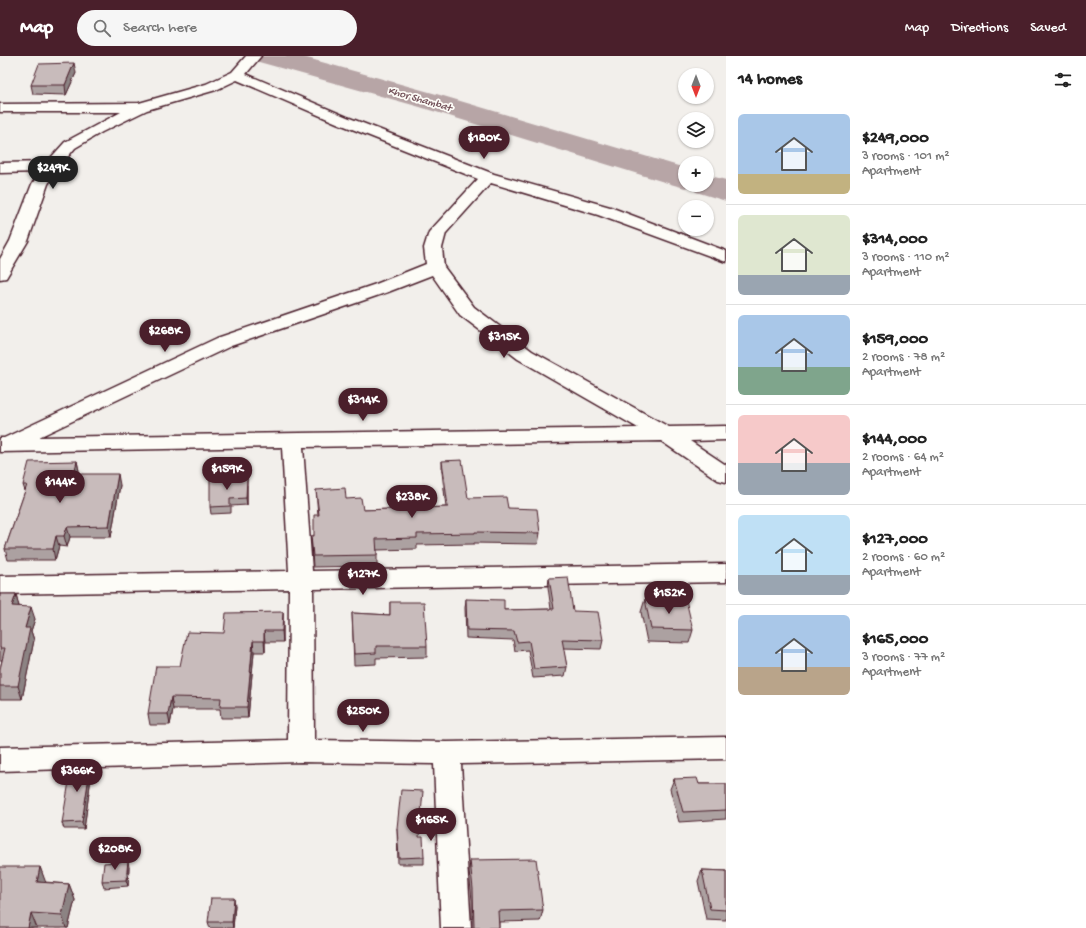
<!DOCTYPE html>
<meta charset="utf-8">
<style>
body{margin:0;font-family:"Gochi Hand",sans-serif;background:#f6f6f6;color:#222;height:100vh;display:flex;flex-direction:column;font-size:15px;white-space:nowrap}
*{box-sizing:border-box;margin:0}
p{font-size:13px;color:#767676}
.icon{flex:none;width:22px;height:22px;fill:none;stroke:currentColor;stroke-width:2;stroke-linecap:round;stroke-linejoin:round}
.map{position:relative;flex:1;overflow:hidden}
.details{display:flex;flex-direction:column;background:#fff;width:360px}
.details>*{flex:none}
.needle{width:26px;rotate:180deg}
.buttons{position:absolute;left:678px;top:12px;display:grid;gap:8px}
.buttons a{display:grid;place-items:center;width:36px;height:36px;border-radius:50%;background:#fff;box-shadow:0 1px 3px #0004;font-size:20px}
.price{position:absolute;translate:-50% -34px;padding:0 9px;border-radius:14px;background:#4a1f2b;color:#fff;font-size:13px;line-height:26px;filter:drop-shadow(0 1px 2px #0008)}
.price::after{content:'';position:absolute;left:50%;top:24px;width:12px;height:9px;margin-left:-6px;background:inherit;clip-path:polygon(0 0,100% 0,50% 100%)}
.price.on{background:#222;color:#fff}
ul{padding:0;list-style:none}
li{display:flex;align-items:center;gap:12px;height:100px;padding:0 12px}
li+li{border-top:1px solid #e0e0e0}
li span{display:grid;place-items:center;flex:none;width:112px;height:80px;border-radius:6px;color:#555}
li>.icon{margin-inline-start:auto}
span .icon{width:48px;height:48px;fill:#fffc;stroke-width:1}
li b{font-size:17px}
h2{display:flex;justify-content:space-between;align-items:center;height:48px;padding:0 12px;font-size:17px}
header{display:flex;align-items:center;gap:24px;box-sizing:border-box;height:56px;padding:0 20px;background:#4a1f2b;color:#fff}
header strong{font-size:19px}
nav{display:flex;gap:22px;margin-inline-start:auto;font-size:14px}
.search{width:280px;height:36px;background:#f6f6f6;display:flex;align-items:center;gap:10px;box-sizing:border-box;padding:0 14px;border-radius:22px;color:#767676;font-size:15px}
main{display:flex;flex:1;min-height:0}
.map>svg:first-child{display:block}
.lines{fill:none;stroke-linecap:round;stroke-linejoin:round}
.river{fill:#b7a5a6;fill-rule:evenodd}
.minor-casing{stroke:#4a1f2b;stroke-width:3}
.minor{fill:#fdfcf7;fill-rule:evenodd}
.wall{fill:#aca1a1;stroke:#4a1f2b}
.shaded-wall{fill:#8c8383;stroke:#4a1f2b}
.building{fill:#c8bbbb;stroke:#4a1f2b}
.labels{text-anchor:middle;stroke-width:3.5;stroke-linejoin:round;paint-order:stroke}
.far-water-label{font-size:11px;font-style:italic;fill:#704e56;stroke:#fdfcf7}
</style>
<header>
<strong>Map</strong>
<div class="search"><svg class="icon" aria-label="search" viewBox="0 0 24 24"><circle cx="10" cy="10" r="6"/><path d="M15 15l6 6"/></svg>Search here</div>
<nav><a>Map</a><a>Directions</a><a>Saved</a></nav>
</header>
<main>
<div class="map">
<svg width="726" height="872" viewBox="0 0 726 872">
<rect width="100%" height="100%" fill="#f2efeb"/>
<filter id="ink" filterUnits="userSpaceOnUse"><feTurbulence type="fractalNoise" baseFrequency=".025" numOctaves="2"/><feDisplacementMap in="SourceGraphic" scale="8" xChannelSelector="R" yChannelSelector="G"/><feConvolveMatrix kernelMatrix="1 2 1 2 8 2 1 2 1" color-interpolation-filters="sRGB"/></filter>
<g filter="url(#ink)">
<g class="lines">
<!-- river -->
<path class="river" d="M255,0H300L440,39L685,112V129H707V119L726,124V145L696,136L691,130L685,132L674,129L420,51L259,6Z"/>
<!-- minor casing -->
<g class="minor-casing">
<path id="minor" d="M246,0H261L246,18L347,61L494,118L610,151L726,195V206L598,159L491,127L446,177L442,192L444,211L474,251L532,295L669,371L726,370V384L690,385L726,409V426L718,424L661,385L303,391L312,515L726,508V526L313,533L314,684L447,686L726,681V703L461,708L471,872H441L434,708L301,706L0,715V691L288,684L289,533L0,538V520L289,515L282,391L0,396V382H4L217,282L376,228L426,208L424,192L429,176L478,123L337,67L237,24L216,34L147,54L102,76L75,92L57,114L48,128L28,185L6,222L0,223V203L10,185L32,128L40,116L0,117V107L47,106L65,86L121,56H0V48L139,47L206,28L232,16ZM432,219L460,259L518,303L638,372L39,381L231,290L388,236Z"/>
</g>
<!-- minor -->
<use href="#minor" class="minor"/>
</g>
<!-- wall -->
<path class="wall" d="M76,17L66,39L33,38L31,29Z
M77,405L79,415L78,418L120,429L111,481H70L67,491L59,490L55,504H8L5,493L25,435L23,429Z
M442,405L468,442L508,452L540,477L538,488L474,487V488L417,489V493L377,494V510L313,511L311,480H314L318,459L316,434L346,443L363,454L446,451L442,416Z
M247,429V449L231,450V457L211,458L210,451Z
M549,522L573,555L603,584L601,593L563,592L567,611L565,620L533,622L528,594L515,595L513,584L466,582L465,552L466,543L504,554L551,553L548,531Z
M0,538H16L19,550L35,563L31,575L34,584L22,643H0V613L2,604H0Z
M645,543L693,574L689,587L647,586L641,556Z
M390,546L427,590V601L376,602V608L354,609L352,557L390,559Z
M283,556V586H265V596H254L248,662H221L220,653H173L170,669H150L148,658L180,610L224,577Z
M92,714L84,773H64L62,767Z
M674,723L699,728H726V763L679,766L670,733Z
M397,772L419,781L424,801V808H398Z
M470,804L543,854L540,865L499,866V872H472V844L469,815Z
M40,811L45,826L69,828L75,844L68,872H0Z
M129,811L128,830L104,832L102,825Z
M702,814L726,815V864L706,863L698,825Z
M235,849L233,872H210L208,866Z"/>
<!-- shaded-wall -->
<path class="shaded-wall" d="M74,7L76,17L66,39L65,29Z
M77,405L79,415L76,429L74,418Z
M118,418L120,429L111,481L109,470Z
M247,422V449L246,442Z
M67,471L70,481L67,491L64,480Z
M56,480L59,490L55,504L53,493Z
M16,538L19,551L12,550Z
M31,551L35,563L31,575L34,584L22,643L18,630L25,572Z
M283,556V586L282,575Z
M264,575L265,586V596L264,585Z
M253,585L254,596L248,662L247,651Z
M171,641L173,653L170,669L168,658Z
M91,707L92,714L84,773L82,766Z
M128,805L129,811L128,830L126,824Z
M40,811L46,827L37,826Z
M69,828L75,844L68,872H66L62,859Z
M234,842L235,849L233,872L232,866Z
M31,857L37,872H28Z"/>
<!-- building -->
<path class="building" d="M74,7L65,29H31L39,8Z
M462,404L468,442L506,441L508,452L537,453L540,477L475,476V477L417,478V482L376,483L377,499L313,500L311,480H314V459H319L316,434L345,432L346,443L361,442L363,454L448,451L442,405Z
M77,405L74,418H118L109,470L67,471L64,480H56L53,493H5L27,429H23L29,406Z
M247,422L246,442L230,443V450L210,451V423Z
M568,521L573,555L598,556L603,584L562,583L567,611L534,613L529,585L517,586L514,575L467,574L466,543L504,544V554L554,553L549,522Z
M0,538H16L12,550L31,551L25,572H30L18,630H0V613L5,592H0Z
M645,543L686,544L693,574L651,573Z
M390,546H424L427,590H376V597L354,598L352,557L390,559Z
M283,556L282,575H264V585H253L247,651H220L221,642L171,641L168,658H148L156,610H180L187,576L224,577L226,557Z
M91,707L82,766L62,767L72,708Z
M697,722L699,728H726V754L683,756L674,723Z
M401,734L423,735L419,781H423L424,801L399,802L397,772Z
M536,803L543,854L498,855L499,872H474L473,833L470,804Z
M128,805L126,824L102,825L104,807Z
M0,811H40L37,826L69,828L62,859L31,857L28,872H0Z
M702,814L726,815V854L710,853Z
M211,842H234L232,866H208Z"/>
</g>
<g class="labels">
<!-- far-water labels -->
<g class="far-water-label">
<text transform="translate(420 42) rotate(16)" y="4">Khor Shambat</text>
</g>
</g>
</svg>
<div class="buttons">
<a><svg class="needle" viewBox="-14 -14 28 28"><path d="M0-13l5 13h-10z" fill="#e53935"/><path d="M0 13l5-13h-10z" fill="#767676"/></svg></a>
<a><svg class="icon" aria-label="layers" viewBox="0 0 24 24"><path d="M12 4l9 5-9 5-9-5zM3 14l9 5 9-5"/></svg></a>
<a>+</a>
<a>−</a>
</div>
<b class="price" style="left:484px;top:104px">$180K</b>
<b class="price on" style="left:53px;top:134px">$249K</b>
<b class="price" style="left:165px;top:297px">$268K</b>
<b class="price" style="left:504px;top:303px">$315K</b>
<b class="price" style="left:363px;top:366px">$314K</b>
<b class="price" style="left:227px;top:435px">$159K</b>
<b class="price" style="left:60px;top:448px">$144K</b>
<b class="price" style="left:412px;top:463px">$238K</b>
<b class="price" style="left:363px;top:540px">$127K</b>
<b class="price" style="left:669px;top:559px">$152K</b>
<b class="price" style="left:363px;top:677px">$250K</b>
<b class="price" style="left:77px;top:737px">$366K</b>
<b class="price" style="left:431px;top:786px">$165K</b>
<b class="price" style="left:115px;top:815px">$208K</b>
</div>
<section class="details">
<h2>14 homes<svg class="icon" aria-label="filters" viewBox="0 0 24 24"><path d="M4 7h16M4 17h16"/><circle cx="9" cy="7" r="2"/><circle cx="15" cy="17" r="2"/></svg></h2>
<ul>
<li><span style="background:linear-gradient(#a9c7e8 75%,#c2b280 0)"><svg class="icon" aria-label="home" viewBox="0 0 24 24"><path d="M3 11l9-7 9 7M6 9v11h12V9"/></svg></span><div><b>$249,000</b><p>3 rooms · 101 m²</p><p>Apartment</p></div></li>
<li><span style="background:linear-gradient(#dfe7d0 75%,#9aa5b1 0)"><svg class="icon" aria-label="home" viewBox="0 0 24 24"><path d="M3 11l9-7 9 7M6 9v11h12V9"/></svg></span><div><b>$314,000</b><p>3 rooms · 110 m²</p><p>Apartment</p></div></li>
<li><span style="background:linear-gradient(#a9c7e8 65%,#7fa58c 0)"><svg class="icon" aria-label="home" viewBox="0 0 24 24"><path d="M3 11l9-7 9 7M6 9v11h12V9"/></svg></span><div><b>$159,000</b><p>2 rooms · 78 m²</p><p>Apartment</p></div></li>
<li><span style="background:linear-gradient(#f6c9c9 60%,#9aa5b1 0)"><svg class="icon" aria-label="home" viewBox="0 0 24 24"><path d="M3 11l9-7 9 7M6 9v11h12V9"/></svg></span><div><b>$144,000</b><p>2 rooms · 64 m²</p><p>Apartment</p></div></li>
<li><span style="background:linear-gradient(#bfe0f5 75%,#9aa5b1 0)"><svg class="icon" aria-label="home" viewBox="0 0 24 24"><path d="M3 11l9-7 9 7M6 9v11h12V9"/></svg></span><div><b>$127,000</b><p>2 rooms · 60 m²</p><p>Apartment</p></div></li>
<li><span style="background:linear-gradient(#a9c7e8 65%,#b9a48a 0)"><svg class="icon" aria-label="home" viewBox="0 0 24 24"><path d="M3 11l9-7 9 7M6 9v11h12V9"/></svg></span><div><b>$165,000</b><p>3 rooms · 77 m²</p><p>Apartment</p></div></li>
</ul>
</section>
</main>
